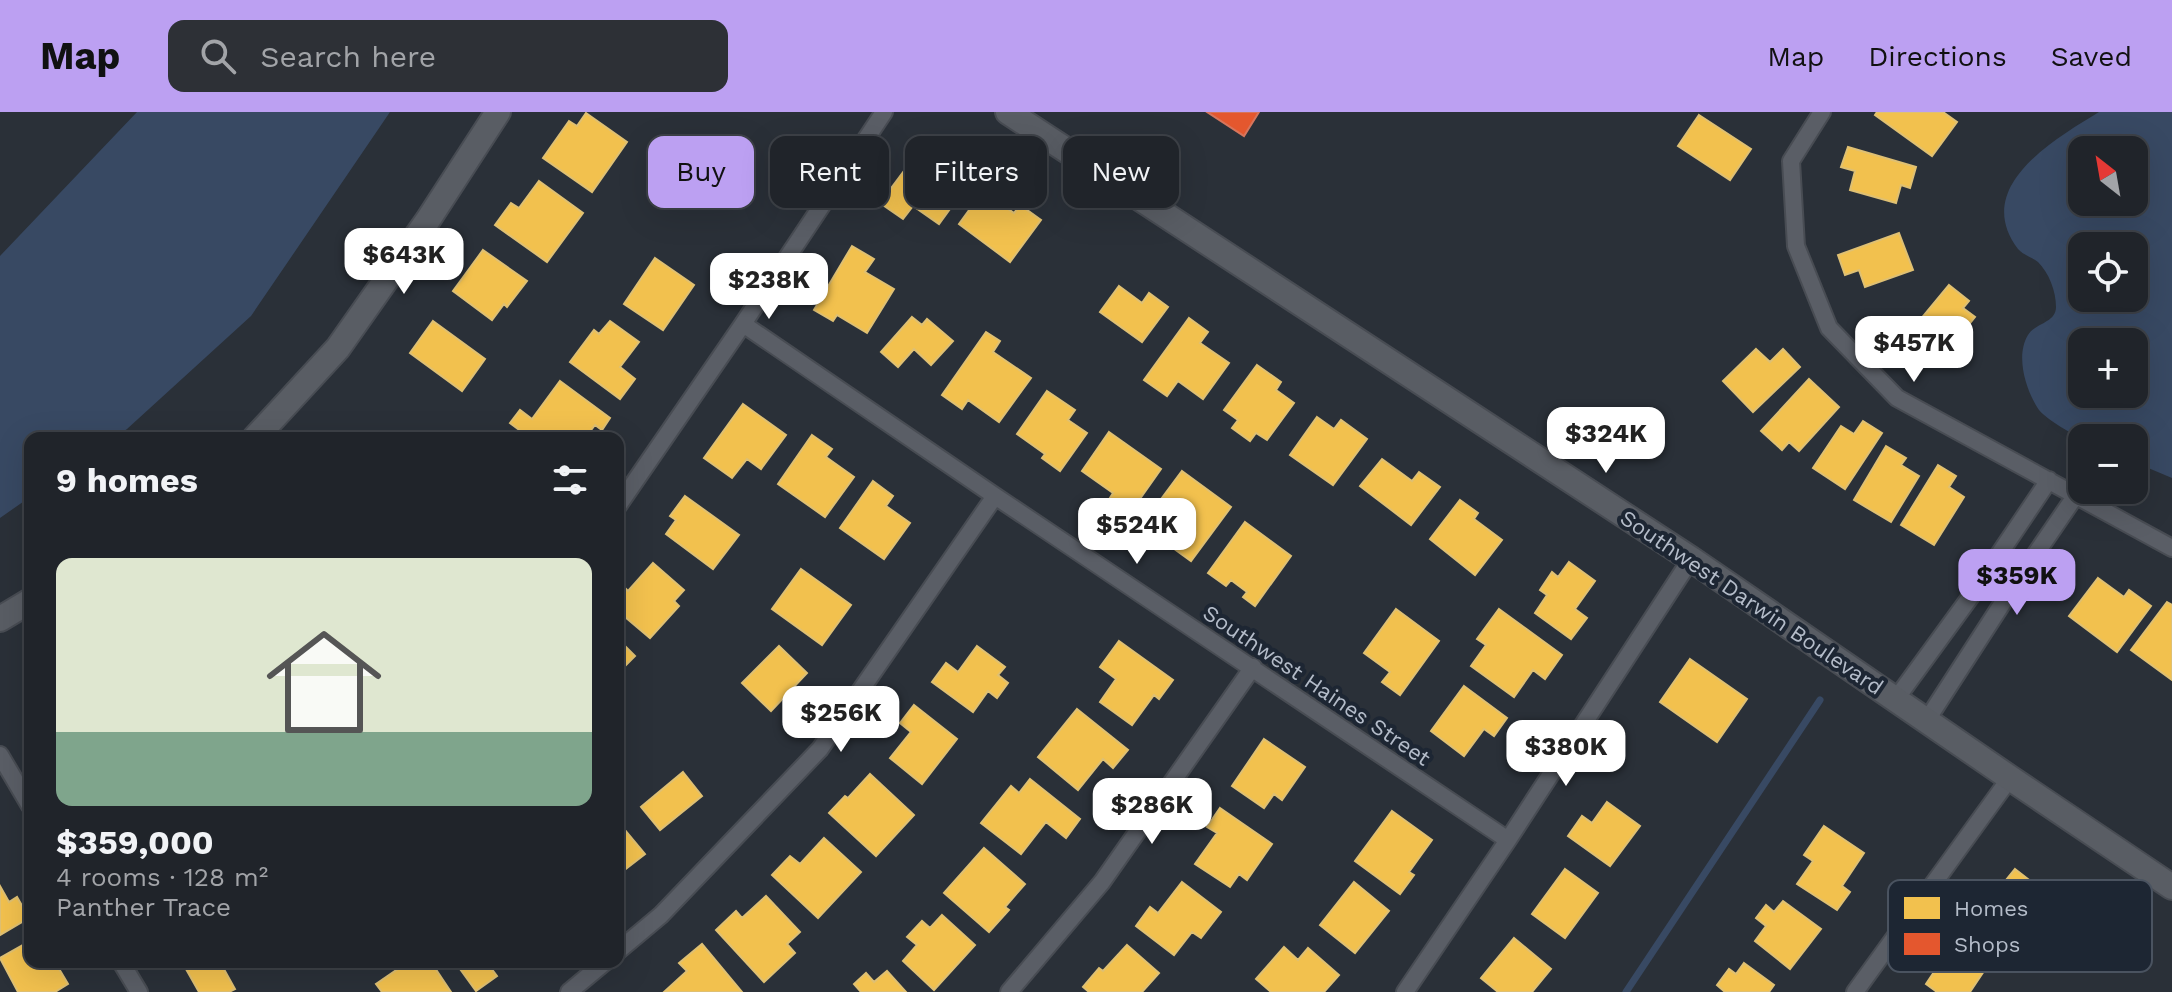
<!DOCTYPE html>
<meta charset="utf-8">
<style>
body{margin:0;font-family:"Work Sans",sans-serif;background:#2d3036;color:#f1f3f6;height:100vh;display:flex;flex-direction:column;font-size:30px;white-space:nowrap}
*{box-sizing:border-box;margin:0}
p{font-size:26px;color:#a2a4a8}
.icon{flex:none;width:44px;height:44px;fill:none;stroke:currentColor;stroke-width:2;stroke-linecap:round;stroke-linejoin:round}
.map{position:relative;flex:1;overflow:hidden}
.sheet{position:absolute;left:24px;top:320px;width:600px;height:536px;display:flex;flex-direction:column;background:#20242a;border-radius:16px;box-shadow:0 8px 32px #0002,0 0 0 2px #3d4147}
.sheet>*{flex:none}
.hud{position:absolute;left:648px;top:24px;width:760px;height:72px;display:flex;gap:16px}
.needle{width:52px;rotate:329deg}
.controls{position:absolute;left:2068px;top:24px;display:grid;gap:16px}
.controls a{display:grid;place-items:center;width:80px;height:80px;border-radius:16px;background:#20242a;box-shadow:0 8px 32px #0002,0 0 0 2px #3d4147;font-size:40px}
.price{position:absolute;translate:-50% -68px;padding:0 18px;border-radius:16px;background:#fff;color:#222;font-size:26px;line-height:52px;filter:drop-shadow(0 2px 4px #0008)}
.price::after{content:'';position:absolute;left:50%;top:48px;width:24px;height:18px;margin-left:-12px;background:inherit;clip-path:polygon(0 0,100% 0,50% 100%)}
.price.active{background:#bca0f2;color:#111}
ul{padding:0;list-style:none}
li{display:grid;align-content:center;gap:16px;height:424px;padding:0 32px}
li+li{border-top:2px solid #3d4147}
li span{display:grid;place-items:center;height:248px;border-radius:16px;color:#555}
li>.icon{margin-inline-start:auto}
span .icon{width:144px;height:144px;fill:#fffc;stroke-width:1}
li b{font-size:34px}
h2{display:flex;justify-content:space-between;align-items:center;height:96px;padding:0 32px;font-size:34px}
.chip{padding:0 28px;border-radius:16px;background:#20242a;box-shadow:0 8px 32px #0002,0 0 0 2px #3d4147;font-size:28px;line-height:72px}
.chip.active{background:#bca0f2;color:#111}
header{display:flex;align-items:center;gap:48px;box-sizing:border-box;height:112px;padding:0 40px;background:#bca0f2;color:#111}
header strong{font-size:38px}
nav{display:flex;gap:44px;margin-inline-start:auto;font-size:28px}
.search{width:560px;height:72px;background:#2d3036;display:flex;align-items:center;gap:20px;box-sizing:border-box;padding:0 28px;border-radius:16px;color:#a2a4a8;font-size:30px}
.map>svg:first-child{display:block}
.water{fill:#384963;fill-rule:evenodd}
.homes{fill:#f2c14e;stroke:#dfc073;stroke-width:2}
.shops{fill:#e4572e;stroke:#d6755c;stroke-width:2}
.lines{fill:none;stroke-linecap:round;stroke-linejoin:round}
.stream{stroke:#384963;stroke-width:7}
.street-casing{stroke:#484c53;stroke-width:20}
.secondary-casing{stroke:#484c53;stroke-width:28}
.street{stroke:#5a5e66;stroke-width:16}
.secondary{stroke:#595d64;stroke-width:24}
.labels{text-anchor:middle;stroke-width:8;stroke-linejoin:round;paint-order:stroke}
.street-label{font-size:22px;fill:#b4bcc9;stroke:#1d2633}
.key{fill:#1d2633;stroke:#4a5360;stroke-width:2}
.key-label{font-size:22px;fill:#b4bcc9}
</style>
<header>
<strong>Map</strong>
<div class="search"><svg class="icon" aria-label="search" viewBox="0 0 24 24"><circle cx="10" cy="10" r="6"/><path d="M15 15l6 6"/></svg>Search here</div>
<nav><a>Map</a><a>Directions</a><a>Saved</a></nav>
</header>
<div class="map">
<svg width="2172" height="880" viewBox="0 0 2172 880">
<rect width="100%" height="100%" fill="#2a3038"/>
<!-- water -->
<path class="water" d="M137,0H390L251,204L127,317L114,326H30V385L0,406V144Z
M2099,0H2172V366L2134,350V326C2119,326 2093,329 2079,325C2070,321 2045,306 2039,298C2026,279 2015,244 2028,223C2035,211 2056,211 2056,195C2056,179 2049,161 2038,150C2032,145 2023,143 2018,137C1971,75 2055,27 2099,0ZM2082,38H2134V90H2082ZM2082,134H2134V186H2082ZM2082,230H2134V282H2082Z"/>
<!-- homes -->
<path class="homes" d="M1877,0H1943L1957,10L1932,44L1875,3Z
M586,1L627,30L592,80L543,46L569,9L577,14Z
M1699,3L1751,37L1730,68L1678,34Z
M925,31L943,44L933,57L963,79L939,112L913,94L903,107L880,91Z
M1848,35L1916,55L1910,76L1901,73L1896,91L1850,78L1855,59L1841,55Z
M539,69L583,101L547,150L495,113L511,91L519,96Z
M983,79L1014,101L1020,93L1041,108L1010,150L959,112Z
M1899,121L1913,158L1865,175L1859,158L1845,163L1838,143Z
M852,134L874,147L865,160L894,177L867,221L837,203L833,209L814,198Z
M483,138L527,169L507,195L504,192L492,208L453,179Z
M655,146L694,173L663,218L624,192Z
M1949,173L1969,189L1963,196L1975,205L1937,252L1905,226Z
M1119,174L1142,191L1149,181L1168,195L1142,230L1100,200Z
M912,205L922,213L927,207L953,229L931,253L914,237L898,255L881,240Z
M1189,206L1208,220L1200,231L1229,251L1203,287L1178,269L1167,284L1144,268Z
M433,209L485,247L462,279L410,241Z
M610,209L639,230L620,255L635,267L620,287L570,250L594,218L599,222Z
M986,220L1000,229L993,240L1031,266L999,310L968,288L962,297L942,283Z
M1756,237L1770,250L1783,237L1800,255L1753,300L1723,269Z
M1257,253L1281,270L1276,278L1294,291L1267,328L1256,321L1250,329L1232,316L1238,308L1224,298Z
M1809,267L1839,295L1799,339L1789,330L1782,338L1761,319Z
M560,269L610,306L602,318L595,313L585,326H530L510,311L520,298L532,307Z
M1047,279L1075,298L1068,308L1087,321L1060,359L1042,346L1045,342L1017,322Z
M743,292L786,323L761,357L747,347L732,366L704,346Z
M1317,305L1334,317L1341,308L1367,327L1333,373L1290,343Z
M1863,309L1882,321L1845,377L1813,356L1841,314L1854,322Z
M1109,320L1161,357L1125,408L1105,394L1113,381L1082,359Z
M812,323L832,337L826,345L854,365L825,405L778,372Z
M1886,334L1906,346L1901,353L1919,364L1891,410L1854,388Z
M1382,347L1412,369L1419,360L1440,375L1411,413L1360,374Z
M1938,353L1956,364L1949,375L1964,385L1934,433L1901,413Z
M1182,359L1231,395L1191,449L1173,436L1184,420L1153,398Z
M873,369L893,384L886,394L910,411L884,447L840,416Z
M685,384L739,423L713,457L666,422L676,408L670,404Z
M1460,388L1478,401L1474,407L1502,428L1475,463L1430,427Z
M1245,410L1291,444L1255,494L1243,485L1247,480L1231,468L1226,474L1208,461Z
M1569,450L1595,469L1575,497L1587,506L1571,527L1535,501L1547,483L1540,478L1552,460L1558,465Z
M653,451L684,478L674,489L679,494L650,526L618,499V475L621,472L628,479Z
M801,457L851,493L822,533L772,497Z
M2098,466L2124,485L2129,478L2151,494L2117,540L2069,504Z
M2167,490L2172,493V568L2131,538Z
M1396,497L1439,529L1400,583L1382,570L1390,560L1364,541Z
M1499,497L1562,543L1545,567L1533,558L1514,585L1471,554L1486,533L1477,527Z
M618,527L635,544L618,561Z
M1119,529L1173,568L1159,587L1154,583L1132,613L1100,590L1116,567L1100,555Z
M779,534L807,561L771,599L742,571Z
M977,534L1005,555L998,563L1008,571L997,586L988,579L973,600L932,570L946,551L958,560Z
M1690,547L1747,587L1717,630L1660,590Z
M1464,574L1507,606L1494,624L1484,617L1464,644L1431,619Z
M914,593L957,627L922,672L890,646L911,620L900,611Z
M1077,597L1128,638L1113,656L1103,647L1078,678L1038,645Z
M1264,627L1305,655L1282,688L1274,682L1264,696L1232,674Z
M683,660L702,684L660,718L641,695Z
M870,662L914,703L876,744L829,701L845,684L848,686Z
M1030,667L1080,707L1066,726L1046,710L1021,742L981,711L1011,674L1019,681Z
M1607,690L1640,714L1610,754L1568,724L1582,704L1592,711Z
M1220,696L1272,732L1247,768L1239,762L1230,775L1195,752L1217,721L1207,715Z
M1392,699L1432,728L1409,760L1414,763L1400,782L1355,749Z
M619,711L645,742L618,763V712Z
M1824,714L1864,741L1842,774L1850,780L1837,798L1797,772L1813,749L1804,743Z
M824,726L861,760L818,806L772,763L790,744L800,752Z
M984,736L1025,772L1005,795L1009,798L989,820L944,781Z
M1565,757L1598,781L1565,826L1532,802Z
M2015,757L2051,785L2015,830L1968,792L1983,774L1994,783Z
M1182,770L1221,800L1201,826L1192,820L1174,843L1136,814L1150,795L1158,801Z
M1354,770L1389,799L1355,841L1320,813Z
M0,774L9,790L17,785L29,806L0,823Z
M766,784L800,820L787,832L795,841L764,870L716,818L736,799L742,806Z
M1783,789L1821,817L1790,857L1755,829L1766,814L1756,806L1766,793L1774,800Z
M942,803L975,833L934,878L903,849L917,833L907,825L922,809L930,816Z
M1956,818L1994,844L1970,880H1937L1926,872L1944,845L1940,842Z
M1514,826L1551,857L1532,880H1498L1481,866Z
M30,829V850H55L68,872L55,880H18L0,846Z
M702,832L742,880H664L687,859L679,851Z
M1127,833L1159,861L1142,880H1089L1083,875L1099,856L1103,859Z
M1284,835L1298,848L1308,836L1339,863L1324,880H1271L1256,867Z
M182,850H220L235,877L229,880H199Z
M408,850H431L451,880H382L376,872Z
M455,850H490L488,852L497,864L476,879Z
M1744,851L1774,873L1769,880H1725L1717,873L1729,857L1736,862Z
M887,859L906,880H861L854,872L866,861L874,870Z"/>
<!-- shops -->
<path class="shops" d="M1207,0H1259L1244,24Z"/>
<g class="lines">
<!-- stream -->
<path class="stream" d="M1626,880L1820,588"/>
<!-- street casing -->
<g class="street-casing">
<path id="street" d="M1822,0L1791,49L1796,134L1829,216L1897,286L2172,436
M743,212L995,384L1508,728
M618,394L743,212L884,0
M1896,587L1971,484L2049,368
M1927,608L2011,478L2076,383
M0,643L30,694
M618,839L661,803L820,637L995,384
M121,850L139,880
M569,880L605,850
M1009,880L1102,770L1253,555
M1405,880L1508,728L1691,447
M1855,880L2010,666"/>
</g>
<!-- secondary casing -->
<g class="secondary-casing">
<path id="secondary" d="M1008,0L1691,447L2010,666L2172,775
M255,326L338,236L428,108L498,0
M0,507L30,489"/>
</g>
<!-- street -->
<use href="#street" class="street"/>
<!-- secondary -->
<use href="#secondary" class="secondary"/>
</g>
<g class="labels">
<!-- street labels -->
<g class="street-label">
<text transform="translate(1752 490) rotate(34)" y="8">Southwest Darwin Boulevard</text>
<text transform="translate(1317 573) rotate(34)" y="8">Southwest Haines Street</text>
</g>
</g>
<!-- legend -->
<rect x="1888" y="768" width="264" height="92" rx="12" class="key"/>
<rect x="1904" y="785" width="36" height="22" fill="#f2c14e"/>
<rect x="1904" y="821" width="36" height="22" fill="#e4572e"/>
<g class="key-label">
<text x="1954" y="804">Homes</text>
<text x="1954" y="840">Shops</text>
</g>
</svg>
<div class="controls">
<a><svg class="needle" viewBox="-14 -14 28 28"><path d="M0-13l5 13h-10z" fill="#e53935"/><path d="M0 13l5-13h-10z" fill="#a2a4a8"/></svg></a>
<a><svg class="icon" aria-label="locate" viewBox="0 0 24 24"><circle cx="12" cy="12" r="6"/><path d="M12 2v4M12 18v4M2 12h4M18 12h4"/></svg></a>
<a>+</a>
<a>−</a>
</div>
<b class="price" style="left:404px;top:184px">$643K</b>
<b class="price" style="left:769px;top:209px">$238K</b>
<b class="price" style="left:1914px;top:272px">$457K</b>
<b class="price" style="left:1606px;top:363px">$324K</b>
<b class="price" style="left:1137px;top:454px">$524K</b>
<b class="price active" style="left:2017px;top:505px">$359K</b>
<b class="price" style="left:841px;top:642px">$256K</b>
<b class="price" style="left:1566px;top:676px">$380K</b>
<b class="price" style="left:1152px;top:734px">$286K</b>
<div class="hud">
<a class="chip active">Buy</a>
<a class="chip">Rent</a>
<a class="chip">Filters</a>
<a class="chip">New</a>
</div>
<section class="sheet">
<h2>9 homes<svg class="icon" aria-label="filters" viewBox="0 0 24 24"><path d="M4 7h16M4 17h16"/><circle cx="9" cy="7" r="2"/><circle cx="15" cy="17" r="2"/></svg></h2>
<ul>
<li><span style="background:linear-gradient(#dfe7d0 70%,#7fa58c 0)"><svg class="icon" aria-label="home" viewBox="0 0 24 24"><path d="M3 11l9-7 9 7M6 9v11h12V9"/></svg></span><div><b>$359,000</b><p>4 rooms · 128 m²</p><p>Panther Trace</p></div></li>
</ul>
</section>
</div>
